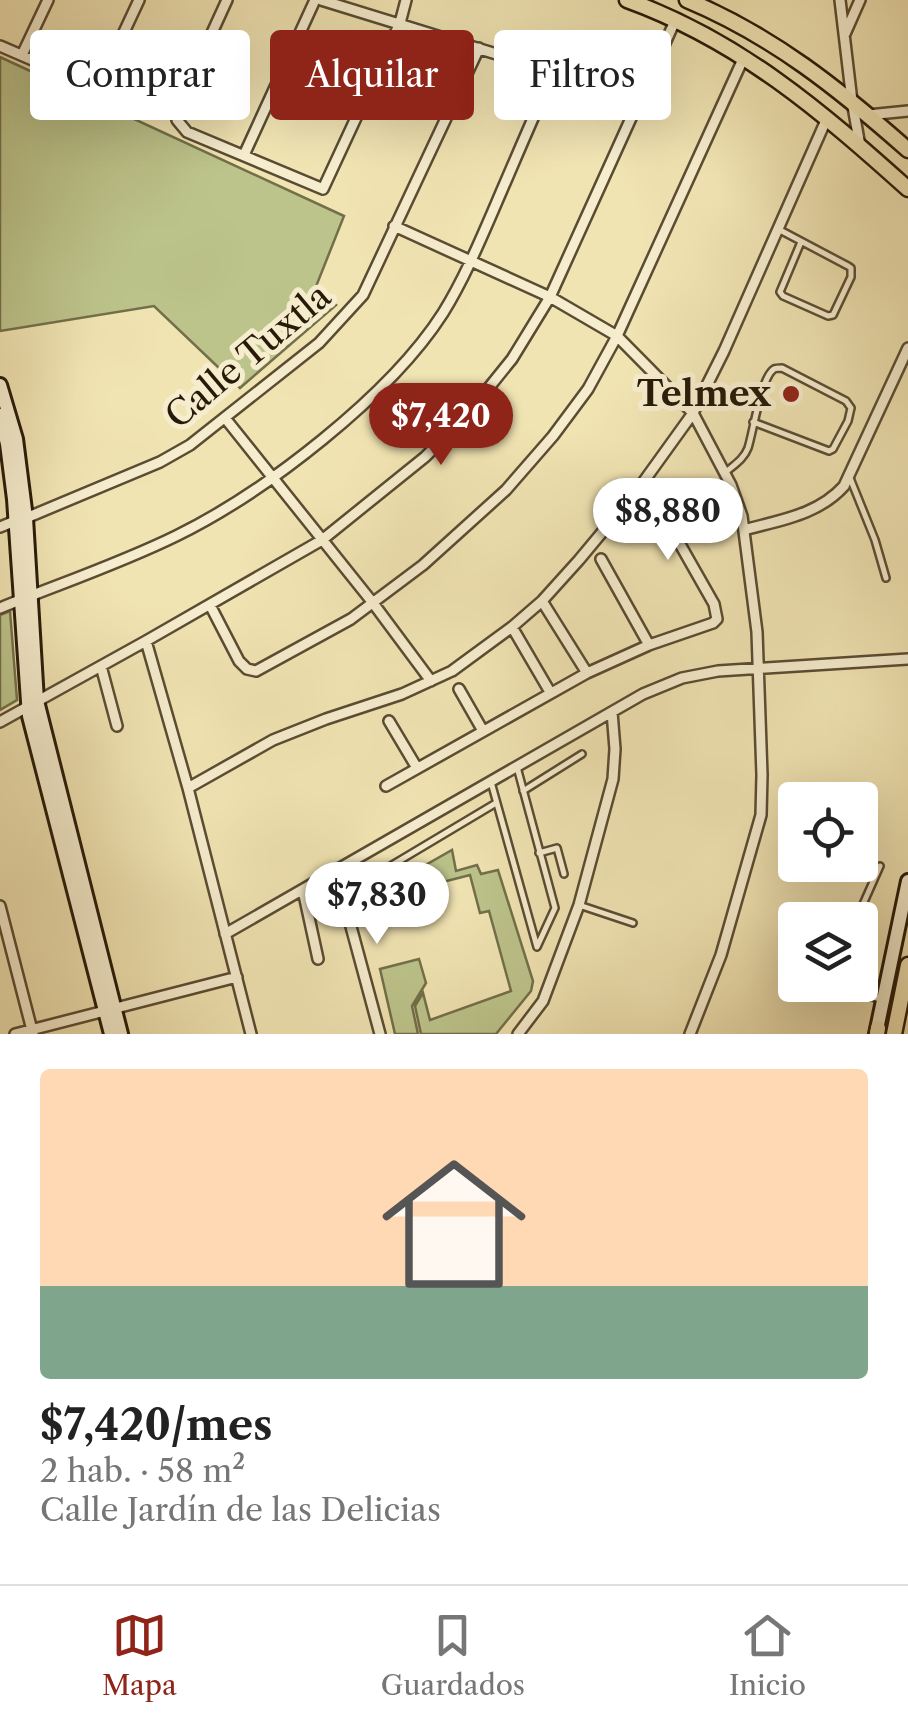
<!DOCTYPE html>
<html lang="es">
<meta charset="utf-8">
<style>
body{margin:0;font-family:"Libre Caslon Text",serif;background:#f2f2f2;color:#222;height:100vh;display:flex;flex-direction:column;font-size:38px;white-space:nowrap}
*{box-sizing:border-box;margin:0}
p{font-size:32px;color:#767676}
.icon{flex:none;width:55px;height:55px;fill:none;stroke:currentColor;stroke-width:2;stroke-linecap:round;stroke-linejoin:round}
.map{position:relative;height:1034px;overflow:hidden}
.drawer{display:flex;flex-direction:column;background:#fff;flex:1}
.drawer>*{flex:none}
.guide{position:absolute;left:30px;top:30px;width:850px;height:90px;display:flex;gap:20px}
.controls{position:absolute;left:778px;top:782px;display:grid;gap:20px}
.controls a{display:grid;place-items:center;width:100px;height:100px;border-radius:10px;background:#fff;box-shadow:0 10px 40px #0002;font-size:50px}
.price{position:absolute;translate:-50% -85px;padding:0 22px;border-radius:35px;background:#fff;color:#222;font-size:32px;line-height:65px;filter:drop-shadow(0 2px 5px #0008)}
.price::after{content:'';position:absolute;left:50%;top:60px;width:30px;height:22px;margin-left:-15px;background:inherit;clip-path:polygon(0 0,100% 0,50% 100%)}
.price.active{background:#8f2418;color:#fff}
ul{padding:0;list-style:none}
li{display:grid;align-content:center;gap:20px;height:530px;padding:0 40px}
li span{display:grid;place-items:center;height:310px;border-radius:10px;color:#555}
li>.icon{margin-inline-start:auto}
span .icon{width:180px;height:180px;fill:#fffc;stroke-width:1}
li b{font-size:42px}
.pill{padding:0 35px;border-radius:10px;background:#fff;box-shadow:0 10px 40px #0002;font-size:35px;line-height:90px}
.pill.active{background:#8f2418;color:#fff}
.menu{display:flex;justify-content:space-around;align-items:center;height:140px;border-top:2px solid #e0e0e0;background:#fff;font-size:28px;color:#767676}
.menu a{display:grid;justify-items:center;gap:5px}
.menu .active{color:#8f2418}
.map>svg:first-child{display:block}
.green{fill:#bcc48b;stroke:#726f4a;stroke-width:2.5}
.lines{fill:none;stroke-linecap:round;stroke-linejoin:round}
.lane-casing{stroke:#5a4c33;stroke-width:10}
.street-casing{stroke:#5a4c33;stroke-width:14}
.secondary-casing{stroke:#271a08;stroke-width:18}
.primary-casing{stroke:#271a08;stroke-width:19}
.lane{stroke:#f6edce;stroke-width:5}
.street{stroke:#f6edce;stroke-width:9}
.secondary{stroke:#f6edce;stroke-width:12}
.primary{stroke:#f1e4b3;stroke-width:14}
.poi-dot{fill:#8f2418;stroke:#f6edce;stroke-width:4}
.labels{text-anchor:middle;stroke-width:10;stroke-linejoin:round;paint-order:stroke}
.street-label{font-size:35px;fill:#271a08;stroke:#f6edce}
.poi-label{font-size:35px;font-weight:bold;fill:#271a08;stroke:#f6edce;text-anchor:end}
</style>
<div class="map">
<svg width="908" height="1034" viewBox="0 0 908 1034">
<rect width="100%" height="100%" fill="#f1e4b3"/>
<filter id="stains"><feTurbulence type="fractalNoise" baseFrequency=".002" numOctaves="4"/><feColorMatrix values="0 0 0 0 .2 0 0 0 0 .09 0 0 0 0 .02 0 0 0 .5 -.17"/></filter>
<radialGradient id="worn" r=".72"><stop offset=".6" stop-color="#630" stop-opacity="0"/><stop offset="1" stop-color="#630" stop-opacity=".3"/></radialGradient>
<!-- green -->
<path class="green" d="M0,57L344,216L315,289L336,305L240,388L154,306L0,331Z
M10,611L17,700L0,710V615Z
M452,850L456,871L477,865L481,874L498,870L533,981L531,991L496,1034H421L415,1006L423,993L430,1020L511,991L489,911L480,913L470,875L400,893L403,903L372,911L366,899Z
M419,959L426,983L412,1006L418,1034H395L380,969Z"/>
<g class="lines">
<!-- lane casing -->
<g class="lane-casing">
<path id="lane" d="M778,229L848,266L851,268V277L833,315L828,316L783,296L780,292L801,242
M726,472C734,465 744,459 748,448C753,433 761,377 774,369C776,368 779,368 782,368L846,401L851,408L848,421L833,449L829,451L753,422
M850,478L875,540L886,578
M491,782L537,947L555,908L517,767
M523,791L582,754
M539,853L557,848L564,874
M362,883L496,803
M579,905L633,923
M856,920L880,866
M845,985L850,992L881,999"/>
</g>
<!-- street casing -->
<g class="street-casing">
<path id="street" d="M227,0L179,105L177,120L187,132L323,189L400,23L406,0
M321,0L639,98
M840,0L852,101L860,146
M845,34L860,0
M0,46L88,84H95L104,75L139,0
M22,55L48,0
M868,115L908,111
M244,155L315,0
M394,226L550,297L617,336L693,413L731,485L742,516L757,632L762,775L761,815L721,955L690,1034
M225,418L373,603L431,681
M26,518L160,462L190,445L319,343L363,295L479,48
M0,527L15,521
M744,530C780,520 818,515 844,486L908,348
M601,559L649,645
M542,601L587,673
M210,605L239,661L247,669L256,671L351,619L423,565L506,490L553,436L588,389L617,336L744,57
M0,608C59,584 119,564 176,536C264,493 390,396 443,313C464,279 480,241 496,204C515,160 534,115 554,71
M512,627L550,692
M146,641L188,788L251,1034
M101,666L117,726
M459,689L483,731
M389,721L417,768
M0,722L146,641L322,540L425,457L466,416L512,359L550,297L675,21
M386,786L587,673L649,645L713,623L717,619L714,604L656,502
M188,788L273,740L326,719L402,694L452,671L512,627L542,601L579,560L639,488L693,413L724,351L827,118
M336,871L380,1034
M303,890L318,959
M0,906L33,1034
M225,934L643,694L682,678L718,671L908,659
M15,1034L237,977
M518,1034L543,1001L579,905L613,779L615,749L612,712"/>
</g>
<!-- secondary casing -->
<g class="secondary-casing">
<path id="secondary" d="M0,385L16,439L26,518L37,701L121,1034
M0,415L7,444L14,499L29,716L111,1034
M876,1034L908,881"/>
</g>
<!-- primary casing -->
<g class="primary-casing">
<path id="primary" d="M627,0C740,41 821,111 908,189
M687,0C773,36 839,89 908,150
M877,1034L878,1028
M894,1034L908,965"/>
</g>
<!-- lane -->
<use href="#lane" class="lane"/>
<!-- street -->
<use href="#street" class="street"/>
<!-- secondary -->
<use href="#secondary" class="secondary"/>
<!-- primary -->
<use href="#primary" class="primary"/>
</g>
<!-- markers -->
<circle class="poi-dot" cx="791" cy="394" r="10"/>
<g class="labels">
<!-- street labels -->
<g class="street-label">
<text transform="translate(248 356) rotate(-40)" y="12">Calle Tuxtla</text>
</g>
<!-- poi labels -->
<g class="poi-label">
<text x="771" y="406">Telmex</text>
</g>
</g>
<rect width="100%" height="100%" filter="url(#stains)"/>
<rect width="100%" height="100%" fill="url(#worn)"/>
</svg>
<div class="controls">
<a><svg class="icon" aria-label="locate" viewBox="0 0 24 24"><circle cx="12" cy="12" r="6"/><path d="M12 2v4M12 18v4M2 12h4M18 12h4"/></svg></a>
<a><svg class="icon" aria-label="layers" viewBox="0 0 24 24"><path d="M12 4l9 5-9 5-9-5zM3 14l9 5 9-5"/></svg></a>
</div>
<b class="price active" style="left:441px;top:468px">$7,420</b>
<b class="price" style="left:668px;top:563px">$8,880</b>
<b class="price" style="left:377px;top:947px">$7,830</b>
<div class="guide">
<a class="pill">Comprar</a>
<a class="pill active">Alquilar</a>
<a class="pill">Filtros</a>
</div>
</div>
<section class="drawer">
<ul>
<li><span style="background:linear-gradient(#ffd9b3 70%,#7fa58c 0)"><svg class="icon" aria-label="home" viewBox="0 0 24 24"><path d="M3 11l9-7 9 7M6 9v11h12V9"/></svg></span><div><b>$7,420/mes</b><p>2 hab. · 58 m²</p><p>Calle Jardín de las Delicias</p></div></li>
</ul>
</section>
<nav class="menu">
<a class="active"><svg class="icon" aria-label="map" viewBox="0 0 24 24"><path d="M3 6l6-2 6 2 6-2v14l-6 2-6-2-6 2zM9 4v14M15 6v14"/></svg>Mapa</a>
<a><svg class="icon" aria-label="saved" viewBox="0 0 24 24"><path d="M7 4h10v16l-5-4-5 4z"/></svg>Guardados</a>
<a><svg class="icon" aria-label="home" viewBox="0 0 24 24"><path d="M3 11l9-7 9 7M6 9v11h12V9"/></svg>Inicio</a>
</nav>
